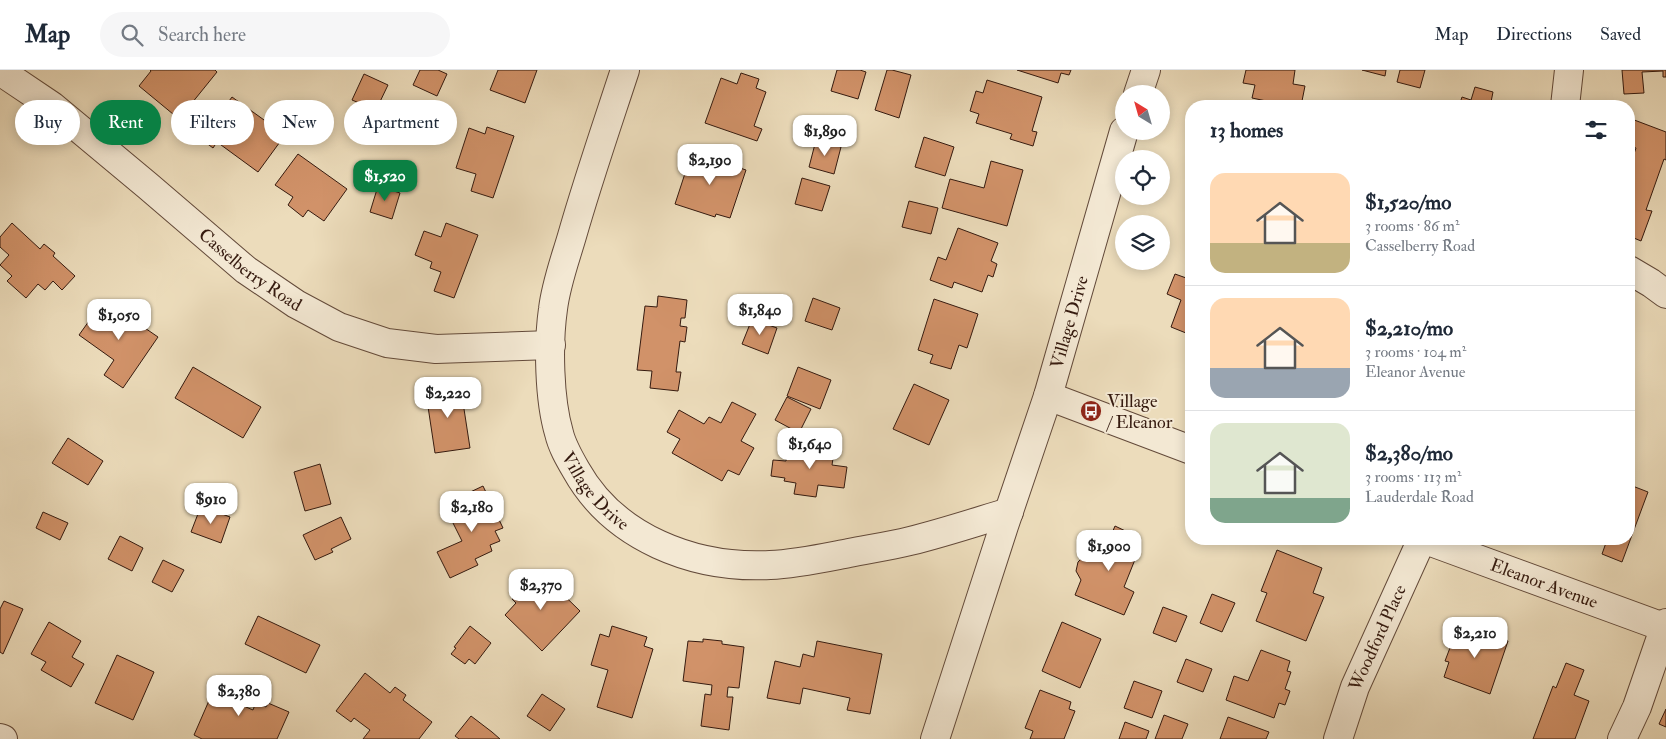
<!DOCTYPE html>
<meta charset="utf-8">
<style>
body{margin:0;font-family:"IM FELL Double Pica",serif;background:#f6f6f7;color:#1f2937;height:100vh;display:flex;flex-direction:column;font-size:19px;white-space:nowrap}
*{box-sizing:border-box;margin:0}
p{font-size:16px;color:#747a83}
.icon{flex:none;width:28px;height:28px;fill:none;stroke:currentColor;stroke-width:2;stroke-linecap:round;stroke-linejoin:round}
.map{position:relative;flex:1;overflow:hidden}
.sheet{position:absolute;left:1185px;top:30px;width:450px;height:445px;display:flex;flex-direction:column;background:#fff;border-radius:20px;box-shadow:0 2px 12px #0003}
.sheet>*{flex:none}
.hud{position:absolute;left:15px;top:30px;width:475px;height:45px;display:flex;gap:10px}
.needle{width:32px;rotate:323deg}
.fabs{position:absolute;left:1115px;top:15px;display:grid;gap:10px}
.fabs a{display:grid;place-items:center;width:55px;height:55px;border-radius:50%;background:#fff;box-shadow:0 2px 12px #0003;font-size:25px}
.price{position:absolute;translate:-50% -42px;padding:0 11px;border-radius:10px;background:#fff;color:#222;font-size:16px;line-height:32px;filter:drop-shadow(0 1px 2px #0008)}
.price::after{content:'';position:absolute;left:50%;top:30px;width:15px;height:11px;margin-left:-8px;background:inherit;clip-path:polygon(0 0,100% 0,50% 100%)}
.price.current{background:#0b8043;color:#fff}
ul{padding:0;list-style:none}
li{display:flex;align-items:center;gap:15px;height:125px;padding:0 25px}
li+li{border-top:1px solid #e0e1e3}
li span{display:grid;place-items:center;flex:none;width:140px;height:100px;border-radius:15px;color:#555}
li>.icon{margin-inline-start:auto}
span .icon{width:60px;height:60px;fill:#fffc;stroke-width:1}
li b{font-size:21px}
h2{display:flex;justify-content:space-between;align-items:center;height:60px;padding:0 25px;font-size:21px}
.tag{padding:0 18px;border-radius:22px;background:#fff;box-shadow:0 2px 12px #0003;font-size:18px;line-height:45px}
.tag.current{background:#0b8043;color:#fff}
header{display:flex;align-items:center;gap:30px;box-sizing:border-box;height:70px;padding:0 25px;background:#fff;border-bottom:1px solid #e0e1e3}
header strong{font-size:24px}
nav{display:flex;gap:28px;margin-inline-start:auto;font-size:18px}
.search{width:350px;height:45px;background:#f6f6f7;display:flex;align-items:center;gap:12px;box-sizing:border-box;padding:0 18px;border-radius:28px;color:#747a83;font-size:19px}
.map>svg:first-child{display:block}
.building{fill:#d19269;stroke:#351a0f}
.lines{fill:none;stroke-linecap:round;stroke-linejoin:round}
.minor-casing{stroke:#634a3a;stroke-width:30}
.minor{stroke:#f3e8d3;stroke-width:28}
.labels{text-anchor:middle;stroke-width:4;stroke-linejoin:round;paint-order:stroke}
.street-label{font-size:18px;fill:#351a0f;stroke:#f3e8d3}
.poi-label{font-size:18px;fill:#351a0f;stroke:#f3e8d3;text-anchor:start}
</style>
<header>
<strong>Map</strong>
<div class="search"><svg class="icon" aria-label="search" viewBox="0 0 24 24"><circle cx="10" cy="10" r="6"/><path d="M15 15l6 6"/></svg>Search here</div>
<nav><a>Map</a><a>Directions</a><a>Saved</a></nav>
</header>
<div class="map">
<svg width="1666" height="669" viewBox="0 0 1666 669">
<rect width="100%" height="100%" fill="#ecdcbb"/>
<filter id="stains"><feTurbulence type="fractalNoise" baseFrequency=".004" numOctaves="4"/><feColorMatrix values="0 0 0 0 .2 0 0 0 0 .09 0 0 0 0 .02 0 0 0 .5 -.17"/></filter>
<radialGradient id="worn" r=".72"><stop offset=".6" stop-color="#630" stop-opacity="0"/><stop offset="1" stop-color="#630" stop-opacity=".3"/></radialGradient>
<!-- building -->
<path class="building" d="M150,0H215L217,2L179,49L139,16L151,1Z
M420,0H438L447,4L437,26L413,15Z
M498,0H537L525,33L490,20Z
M837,0H860L866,2L858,29L831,21Z
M887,0H892L911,5L899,48L875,40Z
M1017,0H1071L1069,5L1061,3L1058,13Z
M1246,0H1295L1293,14L1305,16L1301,36H1290L1252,28L1255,15L1243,13Z
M1362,0H1386L1385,6Z
M1400,0H1425L1420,18L1397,12Z
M1622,0H1666V7H1663V1L1642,2L1644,23L1624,24Z
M741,3L759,9L756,18L766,22L754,56L762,59L757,71L705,53L721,8L737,14Z
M364,4L388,15L376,40L352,30Z
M987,10L1042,27L1032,61L1037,62L1033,76L1010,69L1012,64L976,53L979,44L970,41L976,21L983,23Z
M1475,17L1493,22L1491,32L1496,34L1495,36H1459L1462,27L1471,30Z
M232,27L285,65L258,102L217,72L213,78L201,69Z
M407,32L432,42L423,66L397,55Z
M1629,48L1666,62V90L1664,89L1646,140L1652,141L1641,171L1629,166V98L1636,78L1629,75Z
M487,57L514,66L493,128L471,121L476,104L456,98L469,58L485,64Z
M924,67L954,77L945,106L915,97Z
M816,70L841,77L834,104L809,97Z
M692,82L746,100L730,148L716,144L715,147L675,134Z
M298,84L347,119L324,151L308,140L303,147L288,135L293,127L275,115Z
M991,91L1023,100L1007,156L942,138L950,109L984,118Z
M802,108L830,116L822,141L795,134Z
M378,116L400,123L392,149L370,142Z
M909,131L938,138L931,164L902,157Z
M12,153L40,179L44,174L55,183L53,186L75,206L62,220L53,211L45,220L38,214L26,228L7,211L12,206L0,195L9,185L0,177V167Z
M446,153L478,165L454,228L434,221L441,202L430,198L432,192L415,185L424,161L441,167Z
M958,158L998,173L991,191L997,194L993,207L988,205L982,222L954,212L952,218L930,210L938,187L946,190Z
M1191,203V265L1171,257L1181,230L1167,224L1175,204L1189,209Z
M658,226L687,230L685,248H681L680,256L687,257L685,272L680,271L676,302H681L678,321L650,318L652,301L637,300L645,236L657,237Z
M813,228L840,238L832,260L805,251Z
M934,229L978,244L967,278L959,275L951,299L930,293L933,285L918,280Z
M104,230L158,267L123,318L104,305L114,290L79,265Z
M752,249L777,258L768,284L742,274Z
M193,297L261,337L243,368L175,328Z
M798,297L831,310L820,339L787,326Z
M455,313L457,327L462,326L470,378L435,383L427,330L432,329L430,316Z
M914,314L949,330L929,375L893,359Z
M787,327L811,339L799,363L775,350Z
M732,332L756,344L741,371L754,378L739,405L728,400L722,411L672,383L680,369L667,362L679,340L704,354L709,347L721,353Z
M68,368L103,391L88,415L52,393Z
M788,376L834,382L832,395L847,397L844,418L818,415L816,427L794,424L796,413L784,411L785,408L771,406L773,390L786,391Z
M320,394L331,434L305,441L294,402Z
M1630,415L1648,422L1622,492L1602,484L1607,470L1605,469H1629Z
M483,416L503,458L495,461L500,471L490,475L492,481L475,489L478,495L450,508L437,482L462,471L448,443L468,433L464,425Z
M201,436L230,447L221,473L191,462Z
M43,442L68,453L60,470L36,458Z
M341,447L351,469L331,479L333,482L315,490L303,465Z
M1115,456L1140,468L1133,485L1136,487L1124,517L1134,522L1124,545L1075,525L1081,510L1076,501L1078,492L1081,489L1089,487L1095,471L1107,475Z
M120,466L143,478L132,501L108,489Z
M1277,480L1322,498L1313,523L1324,527L1306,571L1256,551L1267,523L1261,521Z
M163,490L184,500L172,522L152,512Z
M539,501L580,541L542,581L505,545L516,533L512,529Z
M1212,524L1235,533L1222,562L1200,553Z
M4,531L23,539L3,584L0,582V539Z
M1163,537L1187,546L1176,572L1153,563Z
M258,546L320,575L306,603L245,574Z
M49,552L81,571L72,587L84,594L71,617L41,600L46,592L31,584Z
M1062,552L1101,569L1080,618L1042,601Z
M1459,554L1508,571L1490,624L1444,607L1449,592L1445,591Z
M470,556L491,573L475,594L469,589L465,594L451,584L456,578L454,577Z
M612,556L647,567L644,576L653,579L632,648L597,637L608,600L591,595L600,564L609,567Z
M703,569L722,571V574L744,577L739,618L728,617L727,627H733L729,660L701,656L705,624L711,625L712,615L683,611L688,571L703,572Z
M817,571L882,584L870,644L847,640L850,628L803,618L800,634L767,628L775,591L800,597L803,584L814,587Z
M1261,580L1290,591L1287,601L1291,602L1285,619L1290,621L1285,635L1279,633L1274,648L1226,630L1234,606L1248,611Z
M117,585L154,602L133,650L95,633Z
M1186,589L1212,599L1203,622L1177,612Z
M1566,593L1584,600L1574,625L1589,631L1575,669H1533L1553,616L1556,618Z
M365,603L390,623L395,617L406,625L403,630L432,652L419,669H363L370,660L354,648L351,652L336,641Z
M218,610L241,620L239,624L250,629L246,637L253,640L256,632L266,637L268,633L289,642L277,669H202L194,665Z
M1134,611L1162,621L1152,648L1124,638Z
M1040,620L1071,632L1069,639L1075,641L1064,669H1030L1033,661L1025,658Z
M542,624L565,639L550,661L527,646Z
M1666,639V657L1659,654Z
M1164,645L1188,654L1182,669H1155Z
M471,646L492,662L500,669H459L455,666Z
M1228,647L1269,662L1266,669H1220Z
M1125,652L1149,661L1146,669H1119Z"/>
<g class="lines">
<!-- minor casing -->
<g class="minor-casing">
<g id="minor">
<path id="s1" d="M625,0C607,55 588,110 572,166C565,190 556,214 553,239C548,274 549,329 559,363C562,376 569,388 576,400C614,468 694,499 770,495C796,494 823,488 849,483C869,479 890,476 910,471C943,463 976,452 1009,442"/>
<path id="s2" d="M0,1L52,36L148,116L246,200L296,234L339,257L387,273L436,279L551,275"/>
<path d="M1138,24L1146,0"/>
<path d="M1565,36L1569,0"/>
<path d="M1629,200L1651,213L1666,224"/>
<path d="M1048,326L1191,380"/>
<path id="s3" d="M1423,469L1666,558"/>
<path d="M0,668L3,669"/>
<path id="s4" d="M935,669L1004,456L1048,326L1124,61"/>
<path id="s5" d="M1338,669L1355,617L1422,469"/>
<path d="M1622,669L1637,637L1666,553"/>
</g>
</g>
<!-- minor -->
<use href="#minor" class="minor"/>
</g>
<!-- icons -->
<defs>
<g id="bus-disc" transform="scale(1.125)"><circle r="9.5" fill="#8f2418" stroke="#f3e8d3"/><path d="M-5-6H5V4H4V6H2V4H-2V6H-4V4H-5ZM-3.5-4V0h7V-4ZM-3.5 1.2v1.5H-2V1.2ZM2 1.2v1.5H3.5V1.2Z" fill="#fff"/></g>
</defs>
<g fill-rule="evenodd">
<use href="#bus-disc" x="1091" y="341"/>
</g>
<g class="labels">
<!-- street labels -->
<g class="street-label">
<text dy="6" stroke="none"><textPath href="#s2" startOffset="320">Casselberry Road</textPath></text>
<text dy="6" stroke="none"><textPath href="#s4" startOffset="438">Village Drive</textPath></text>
<text dy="6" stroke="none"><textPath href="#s1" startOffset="444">Village Drive</textPath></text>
<text dy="6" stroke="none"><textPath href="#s3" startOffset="129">Eleanor Avenue</textPath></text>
<text dy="6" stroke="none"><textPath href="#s5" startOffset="109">Woodford Place</textPath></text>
</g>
<!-- poi labels -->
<g class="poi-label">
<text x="1107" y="337">Village<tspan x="1107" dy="21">/ Eleanor</tspan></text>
</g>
</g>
<rect width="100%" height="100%" filter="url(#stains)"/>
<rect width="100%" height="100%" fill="url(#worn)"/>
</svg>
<div class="fabs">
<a><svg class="needle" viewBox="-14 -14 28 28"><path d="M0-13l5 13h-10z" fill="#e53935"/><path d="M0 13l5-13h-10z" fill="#747a83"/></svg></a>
<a><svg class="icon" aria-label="locate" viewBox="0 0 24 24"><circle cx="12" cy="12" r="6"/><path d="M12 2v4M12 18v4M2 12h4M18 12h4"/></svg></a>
<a><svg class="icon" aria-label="layers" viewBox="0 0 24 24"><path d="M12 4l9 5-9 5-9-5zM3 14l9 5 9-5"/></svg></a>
</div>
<b class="price" style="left:825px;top:87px">$1,890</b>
<b class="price" style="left:710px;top:116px">$2,190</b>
<b class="price current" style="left:385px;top:132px">$1,520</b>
<b class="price" style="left:760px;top:266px">$1,840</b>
<b class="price" style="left:119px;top:271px">$1,050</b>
<b class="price" style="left:448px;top:349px">$2,220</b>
<b class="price" style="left:810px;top:400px">$1,640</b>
<b class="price" style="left:211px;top:455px">$910</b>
<b class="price" style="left:472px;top:463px">$2,180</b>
<b class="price" style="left:1109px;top:502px">$1,900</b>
<b class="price" style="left:541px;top:541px">$2,370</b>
<b class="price" style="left:1475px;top:589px">$2,210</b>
<b class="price" style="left:239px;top:647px">$2,380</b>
<div class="hud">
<a class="tag">Buy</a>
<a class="tag current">Rent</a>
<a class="tag">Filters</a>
<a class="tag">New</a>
<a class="tag">Apartment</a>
</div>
<section class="sheet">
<h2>13 homes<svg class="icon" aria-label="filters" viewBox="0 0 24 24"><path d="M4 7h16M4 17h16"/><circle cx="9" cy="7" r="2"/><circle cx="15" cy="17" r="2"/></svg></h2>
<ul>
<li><span style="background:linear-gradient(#ffd9b3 70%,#c2b280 0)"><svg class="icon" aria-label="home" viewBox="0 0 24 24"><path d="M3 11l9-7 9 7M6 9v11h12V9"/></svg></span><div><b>$1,520/mo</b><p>3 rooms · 86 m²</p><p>Casselberry Road</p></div></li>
<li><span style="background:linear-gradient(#ffd9b3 70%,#9aa5b1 0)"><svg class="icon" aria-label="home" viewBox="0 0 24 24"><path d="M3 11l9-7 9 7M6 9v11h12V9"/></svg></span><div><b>$2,210/mo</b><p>3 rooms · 104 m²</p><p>Eleanor Avenue</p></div></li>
<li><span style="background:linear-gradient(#dfe7d0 75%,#7fa58c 0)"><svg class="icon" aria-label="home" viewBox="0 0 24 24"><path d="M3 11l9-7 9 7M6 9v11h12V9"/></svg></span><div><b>$2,380/mo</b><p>3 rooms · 113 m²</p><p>Lauderdale Road</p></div></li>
</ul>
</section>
</div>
